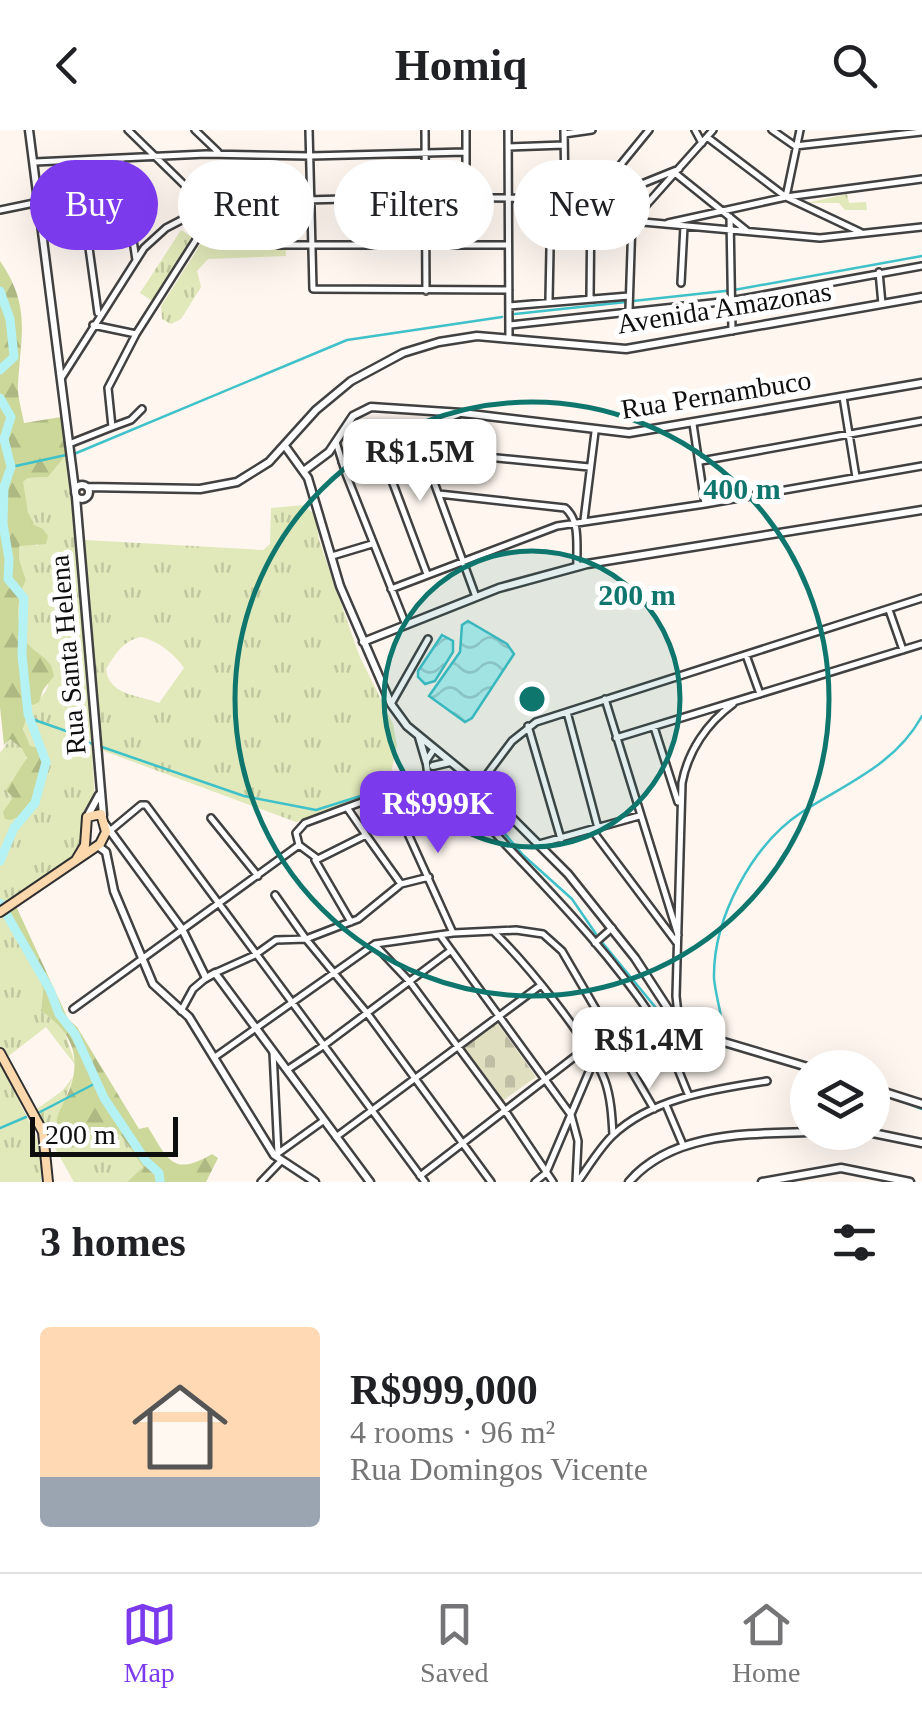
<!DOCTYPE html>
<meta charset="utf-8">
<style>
body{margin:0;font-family:"Times New Roman",serif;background:#f6f6f6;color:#202124;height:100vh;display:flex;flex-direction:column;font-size:38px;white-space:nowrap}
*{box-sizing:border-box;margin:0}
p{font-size:32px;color:#757577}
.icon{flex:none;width:55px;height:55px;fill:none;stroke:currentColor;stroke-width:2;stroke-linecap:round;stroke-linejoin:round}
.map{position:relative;height:1052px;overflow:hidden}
.details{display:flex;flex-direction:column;background:#fff;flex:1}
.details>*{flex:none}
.guide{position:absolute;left:30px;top:30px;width:862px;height:90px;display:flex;gap:20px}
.tools{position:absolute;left:790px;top:920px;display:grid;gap:20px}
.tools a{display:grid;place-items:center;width:100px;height:100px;border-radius:50%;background:#fff;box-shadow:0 10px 40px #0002;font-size:50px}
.scale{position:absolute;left:30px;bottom:25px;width:148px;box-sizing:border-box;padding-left:10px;border:5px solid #0e0e0e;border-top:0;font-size:28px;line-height:35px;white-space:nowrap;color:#0e0e0e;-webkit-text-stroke:8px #fff;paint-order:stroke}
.price{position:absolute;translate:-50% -85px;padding:0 22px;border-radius:20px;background:#fff;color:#222;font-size:32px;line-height:65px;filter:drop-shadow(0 2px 5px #0008)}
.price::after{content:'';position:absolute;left:50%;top:60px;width:30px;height:22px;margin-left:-15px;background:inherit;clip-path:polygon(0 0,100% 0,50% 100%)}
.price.selected{background:#7c3aed;color:#fff}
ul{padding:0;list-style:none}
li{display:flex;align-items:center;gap:30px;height:250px;padding:0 40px}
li+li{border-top:2px solid #e0e0e0}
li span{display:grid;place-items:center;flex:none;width:280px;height:200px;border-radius:10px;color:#555}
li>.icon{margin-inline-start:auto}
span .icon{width:120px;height:120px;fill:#fffc;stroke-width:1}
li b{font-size:42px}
h2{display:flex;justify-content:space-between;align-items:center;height:120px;padding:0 40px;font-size:42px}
.pill{padding:0 35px;border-radius:45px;background:#fff;box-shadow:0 10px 40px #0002;font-size:35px;line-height:90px}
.pill.selected{background:#7c3aed;color:#fff}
header{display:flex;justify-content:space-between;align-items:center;height:130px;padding:0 40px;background:#fff;font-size:45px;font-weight:800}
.tabs{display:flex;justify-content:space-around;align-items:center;height:140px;border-top:2px solid #e0e0e0;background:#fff;font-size:28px;color:#757577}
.tabs a{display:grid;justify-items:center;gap:5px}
.tabs .selected{color:#7c3aed}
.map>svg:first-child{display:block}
.grass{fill:url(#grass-tufts);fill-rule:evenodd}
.forest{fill:url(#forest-firs)}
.cemetery{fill:url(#cemetery-stones)}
.water{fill:url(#water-waves);stroke:#3ec1c9;stroke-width:2.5}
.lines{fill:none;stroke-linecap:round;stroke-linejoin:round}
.stream{stroke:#3ec1c9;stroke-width:2.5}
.river{stroke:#b5f2f4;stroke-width:9}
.minor-casing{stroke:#414141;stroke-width:10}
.tertiary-casing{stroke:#414141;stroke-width:11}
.secondary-casing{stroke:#303030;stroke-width:12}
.minor{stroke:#fff;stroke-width:5}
.tertiary{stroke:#fff;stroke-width:6}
.secondary{stroke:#fcd8ac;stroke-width:8}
.ring{fill:none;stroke:#0f766e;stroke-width:5}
.labels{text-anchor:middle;stroke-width:10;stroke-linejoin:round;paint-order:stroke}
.street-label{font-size:28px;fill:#0e0e0e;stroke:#fff}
.centre{fill:#0f766e;stroke:#fff;stroke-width:5}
.ring-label{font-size:30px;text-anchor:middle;font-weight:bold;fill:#0f766e;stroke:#fff;stroke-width:10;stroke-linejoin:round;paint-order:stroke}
</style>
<header><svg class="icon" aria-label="back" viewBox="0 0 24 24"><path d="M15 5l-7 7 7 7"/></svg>Homiq<svg class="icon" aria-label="search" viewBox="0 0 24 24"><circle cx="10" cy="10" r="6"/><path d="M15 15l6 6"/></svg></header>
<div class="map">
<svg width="922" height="1052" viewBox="0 0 922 1052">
<defs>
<pattern id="grass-tufts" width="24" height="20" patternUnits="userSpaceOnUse" patternTransform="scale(2.5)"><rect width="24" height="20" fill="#e1e8b9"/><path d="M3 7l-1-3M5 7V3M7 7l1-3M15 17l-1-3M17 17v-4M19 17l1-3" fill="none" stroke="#c0c69e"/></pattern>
<pattern id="forest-firs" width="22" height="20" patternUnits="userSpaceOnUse" patternTransform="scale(2.5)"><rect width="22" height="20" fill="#cbd899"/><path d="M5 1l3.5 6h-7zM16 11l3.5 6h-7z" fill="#adb883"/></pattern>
<pattern id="cemetery-stones" width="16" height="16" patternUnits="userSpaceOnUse" patternTransform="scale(2.5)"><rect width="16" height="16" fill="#e0dfc0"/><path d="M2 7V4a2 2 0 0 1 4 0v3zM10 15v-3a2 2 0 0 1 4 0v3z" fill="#bfbea4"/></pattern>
<pattern id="water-waves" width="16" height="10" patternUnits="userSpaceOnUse" patternTransform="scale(2.5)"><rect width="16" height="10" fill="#b5f2f4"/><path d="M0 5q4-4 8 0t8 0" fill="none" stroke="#9aced0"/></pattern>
</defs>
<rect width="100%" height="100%" fill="#fef6ef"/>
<!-- grass -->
<path class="grass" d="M847,64L849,73L866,72L867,80H845L839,73H806Z
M285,93L286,126L208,129L197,141L201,157L181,189L171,194L162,189L161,176L213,95Z
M181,100L195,109L154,172L140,163Z
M67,324L86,514L95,673L84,687L85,710L79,722L0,776V623L10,609L26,623V634L12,650L13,667L8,675L18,689C21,667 29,642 29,620C29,610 21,603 24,591C27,574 44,571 48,555C53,535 32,522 24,509C14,491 19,467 26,449L19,428V416L29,413L38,416L22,360L23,352L28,348L48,347Z
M304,375L315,385L319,410L359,525L393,594L397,615L387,662L296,692L101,620L85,410L263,420L270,414L271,378ZM141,507C158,511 174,523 184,538L159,573C139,565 109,566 106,539C115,525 122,511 141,507Z
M7,783L40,849L43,860L41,881L63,897L76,936L46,897L6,928L0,917V788Z
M0,934L35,1003L41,1026V1052H0Z
M73,947L57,992L67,1004H77L82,1008L94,1001L121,1005L143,1037L127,1052H74L34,981L62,961Z"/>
<!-- forest -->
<path class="forest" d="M0,131C31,176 21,204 18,254C17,266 22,281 24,293L61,287L67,324L48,347L28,348L23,352L28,382L34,395L43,399L48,406L46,414L19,416V428L26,450C17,468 14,498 28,514C39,527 51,527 54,546L43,560L39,572L29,577L23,599L30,616L43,619C51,641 35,685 10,690L5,689L3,682L13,667L6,660L27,628L22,619L10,609L4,615L0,577Z
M16,776L68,889L77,897L139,999L148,997C168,1030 173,1047 212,1024L218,1028L206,1052H127L143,1037L121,1005L95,1001L87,1008H81L77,1004L67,1005C63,1001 58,999 57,993C56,986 62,976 65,970C83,933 76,904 41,881L43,860L40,849L7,783Z"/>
<!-- cemetery -->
<path class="cemetery" d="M496,891L536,947L501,972L461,915Z"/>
<!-- water -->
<path class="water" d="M468,491L507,514L514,524L472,588L465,592L429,566L460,522L462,495Z
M442,505L453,511V522L435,551L425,554L418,547V541Z"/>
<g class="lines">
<!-- stream -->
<path class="stream" d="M633,171L734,160L922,126
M515,184L626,172
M74,324L347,210L502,187
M11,337L66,325
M29,588L69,602L94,615
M102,617L244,666L316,680L421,647
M432,645L454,651L461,664L477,671L523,725L572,769L596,804
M601,811L670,895L697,910L744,921
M705,912L721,887C719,874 715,861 714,848C713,788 752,715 802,682C847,653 895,635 922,586
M781,932L808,942
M891,967L922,979
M40,982L96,953
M0,998L26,987"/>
<!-- river -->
<path class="river" d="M0,161L10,189L14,227L0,240
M0,268L11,287L4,309L11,337L4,357L3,394L9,429L8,449L24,468L22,525L28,584L46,632L35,673L14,698L0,731
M0,773L50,860L59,884L75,904L104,968L146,1031L159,1043L160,1052"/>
<!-- minor casing -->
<g class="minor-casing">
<path id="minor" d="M128,0L210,80
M195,0L218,22
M309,0L313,159L509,160
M425,0L426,161
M508,0L509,207
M564,0L565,67
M695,0L702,13
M772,0L795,16L922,2
M564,4L592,0
M707,7L786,67L860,102
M508,17L564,15
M121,30L136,130
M77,31L98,183
M35,32L206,24L310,26L465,22
M675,43L747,101
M466,67V0
M786,67L800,0
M597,68L609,49L649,0
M0,80L39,72
M730,87L732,201
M632,91L820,108L922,97
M668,93L786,67L922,49
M278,115H508
M879,142L882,174
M681,153L684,96
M590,168L591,69
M549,170L551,68
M509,176L629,166
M629,180L632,91L713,0
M510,195L730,171L922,136
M136,204L215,80
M62,247L144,118L166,98L193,84L265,71L425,67L591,69L627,60L679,39
M843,267L856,347
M693,294L705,374
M112,297L131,290L142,279
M416,303L476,467
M336,312L346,344L406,495
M69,314L112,297L108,258L136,204L93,195
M379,316L427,444
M425,321L589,337
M701,331L922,291
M342,332L459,284
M439,364L565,378C581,391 576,417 577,437
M584,390L595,302
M332,426L372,414
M391,459L557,396L705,374L922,336
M889,480L903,520
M746,525L760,564
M605,569L678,805
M391,574L428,509
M567,582L598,698
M528,596L561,709
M654,597L678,672
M616,608L922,514
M429,652L426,631L434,619
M479,655L512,611L536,592L922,468
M390,664L453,803
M348,679L366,705L318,729L299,715L296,703L305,693C328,685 419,648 437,653C458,658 489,697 505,714C559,771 615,829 658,896C671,918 679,943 689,966
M211,688L258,746
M111,700L141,675H146L425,1052
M592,700L677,813
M366,705L401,754
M539,714L639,686
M315,730L351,792
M275,765L306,809L367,883L491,1052
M494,802C526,833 590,911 605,951C611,968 612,987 613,1005
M440,805L571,985L578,1011L576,1052
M595,813L612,798
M375,815L410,852L504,979L553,1052
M215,843L255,825L276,810L306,809L358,789L401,754L429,747
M73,879L299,715
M181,881L193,859L206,848
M679,893L676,866L682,653C688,621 707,593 733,574
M273,922L278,1024
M215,927L375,814L453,803L516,800L543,804L562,821L654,979
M287,940L323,916L450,821
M666,975L683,1015
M336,1007L541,855
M277,1024L323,991
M420,1046L586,918
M579,1050C589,1036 599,1019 612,1006C651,968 715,959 767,951
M261,1052L281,1031
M535,1052L546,1043L594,930"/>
</g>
<!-- tertiary casing -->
<g class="tertiary-casing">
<path id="tertiary" d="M29,0L75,360
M285,316L308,348L340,456L391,574L407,596L479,655L568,744L635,828L674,888L697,904L811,938
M305,340L329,322L353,286L371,277L462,283L629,303L922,253
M75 362a7 7 0 1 1 14 0a7 7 0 1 1-14 0Z
M87,357L200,359L237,352L269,332L316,280L351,251L403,223L439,212L477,206L626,219L922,167
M76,367L103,685
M363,512L499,458L587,434L922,380
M419,607L426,631
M433,636L450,632
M87,687L99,665
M105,694L182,799L206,848L215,843L370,1052
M98,716L106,722L114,761L153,854L189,887L274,1025L315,1052
M872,958L922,974
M868,1002L922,1013
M629,1052C672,1002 747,1004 808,1002
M762,1052L841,1038L910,1052"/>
</g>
<!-- secondary casing -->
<g class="secondary-casing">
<path id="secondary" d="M0,782L100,714L106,702L101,684L87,687L85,715L76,730
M0,923L43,1002L48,1052"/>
</g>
<!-- minor -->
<use href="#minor" class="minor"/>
<!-- tertiary -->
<use href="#tertiary" class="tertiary"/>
<!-- secondary -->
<use href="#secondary" class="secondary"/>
</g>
<!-- distance rings -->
<circle cx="532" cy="569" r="148" fill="#0f766e" fill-opacity=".12"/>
<g class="ring">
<circle cx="532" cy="569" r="148"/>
<circle cx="532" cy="569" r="297"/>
</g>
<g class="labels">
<!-- street labels -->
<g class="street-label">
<text transform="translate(724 177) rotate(-9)" y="10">Avenida Amazonas</text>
<text transform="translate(716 264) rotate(-9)" y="10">Rua Pernambuco</text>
<text transform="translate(67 525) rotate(-95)" y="10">Rua Santa Helena</text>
</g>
</g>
<circle cx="532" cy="569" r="15" class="centre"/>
<g class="ring-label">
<text x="742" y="369">400 m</text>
<text x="637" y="475">200 m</text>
</g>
</svg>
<div class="tools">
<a><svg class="icon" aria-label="layers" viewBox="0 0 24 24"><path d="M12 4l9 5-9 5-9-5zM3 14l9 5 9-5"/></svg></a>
</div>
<div class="scale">200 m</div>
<b class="price" style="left:420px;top:374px">R$1.5M</b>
<b class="price selected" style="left:438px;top:726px">R$999K</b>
<b class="price" style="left:649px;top:962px">R$1.4M</b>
<div class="guide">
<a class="pill selected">Buy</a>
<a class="pill">Rent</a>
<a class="pill">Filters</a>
<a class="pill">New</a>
</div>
</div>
<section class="details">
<h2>3 homes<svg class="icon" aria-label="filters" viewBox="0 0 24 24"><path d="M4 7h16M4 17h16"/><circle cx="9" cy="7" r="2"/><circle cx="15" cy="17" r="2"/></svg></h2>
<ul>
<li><span style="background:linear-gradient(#ffd9b3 75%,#9aa5b1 0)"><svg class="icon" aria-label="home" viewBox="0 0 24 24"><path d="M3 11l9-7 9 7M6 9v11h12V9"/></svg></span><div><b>R$999,000</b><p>4 rooms · 96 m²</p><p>Rua Domingos Vicente</p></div></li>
</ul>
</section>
<nav class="tabs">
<a class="selected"><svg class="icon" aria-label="map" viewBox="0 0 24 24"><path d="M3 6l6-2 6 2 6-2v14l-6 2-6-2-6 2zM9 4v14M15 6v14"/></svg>Map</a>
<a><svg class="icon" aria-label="saved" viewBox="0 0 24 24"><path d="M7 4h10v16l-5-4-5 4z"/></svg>Saved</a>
<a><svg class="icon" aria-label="home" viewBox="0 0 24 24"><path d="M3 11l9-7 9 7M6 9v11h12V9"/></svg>Home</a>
</nav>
